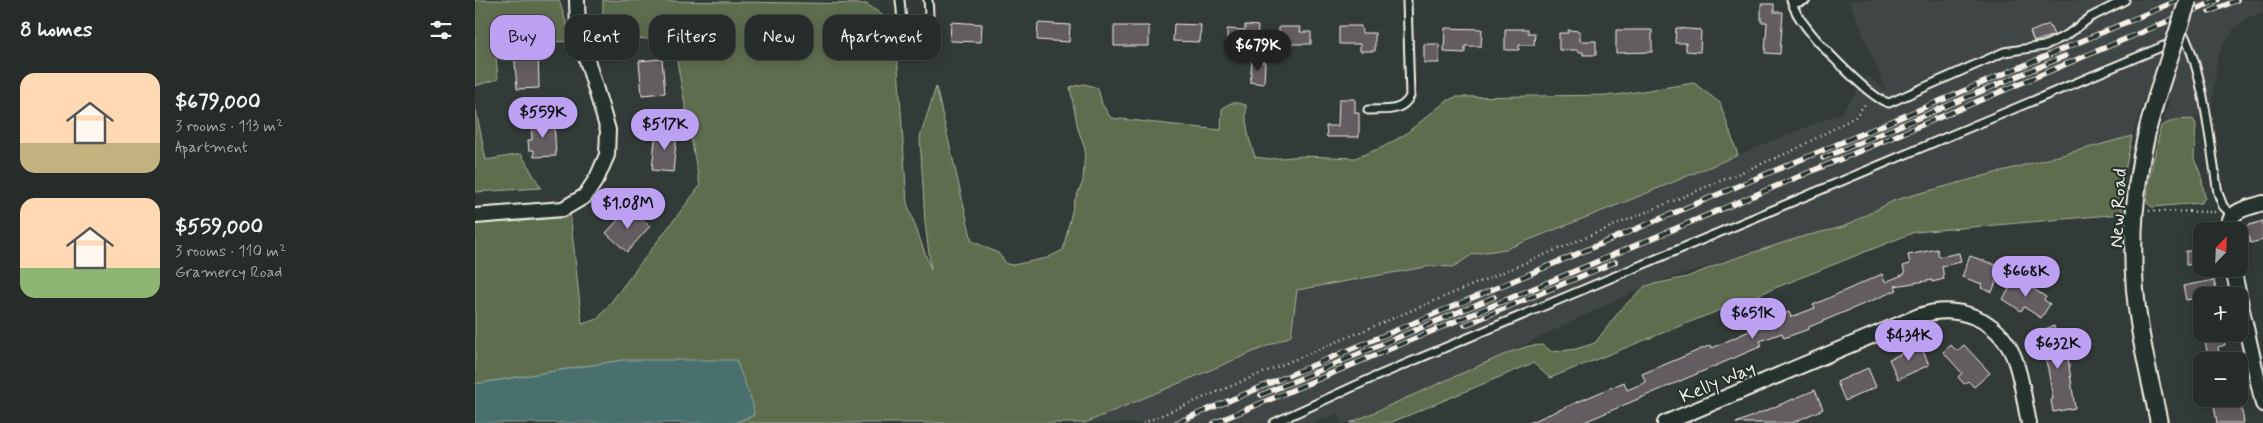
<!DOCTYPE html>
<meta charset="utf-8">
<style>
body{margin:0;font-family:Mynerve,sans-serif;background:#323835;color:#f1f3f6;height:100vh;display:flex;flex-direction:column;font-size:19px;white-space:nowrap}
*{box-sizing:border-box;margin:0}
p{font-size:16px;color:#a4a7a8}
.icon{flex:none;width:28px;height:28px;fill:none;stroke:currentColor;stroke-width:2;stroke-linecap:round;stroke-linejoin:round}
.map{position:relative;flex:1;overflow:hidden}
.details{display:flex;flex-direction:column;background:#262c29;width:475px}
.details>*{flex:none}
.banner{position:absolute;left:15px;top:15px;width:475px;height:45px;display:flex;gap:10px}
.needle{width:32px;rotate:23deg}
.fabs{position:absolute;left:1718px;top:222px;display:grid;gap:10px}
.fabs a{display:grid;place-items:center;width:55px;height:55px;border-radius:10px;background:#262c29;box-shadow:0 2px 12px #0003,0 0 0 1px #424846;font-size:25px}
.price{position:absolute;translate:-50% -42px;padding:0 11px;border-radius:18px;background:#bca0f2;color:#111;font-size:16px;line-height:32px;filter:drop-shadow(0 1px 2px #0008)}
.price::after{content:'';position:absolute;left:50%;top:30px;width:15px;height:11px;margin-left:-8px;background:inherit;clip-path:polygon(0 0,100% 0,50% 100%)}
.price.on{background:#222;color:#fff}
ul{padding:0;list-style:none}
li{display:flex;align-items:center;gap:15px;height:125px;padding:0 20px}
li span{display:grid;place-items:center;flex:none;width:140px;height:100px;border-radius:15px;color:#555}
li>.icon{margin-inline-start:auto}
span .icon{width:60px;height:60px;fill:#fffc;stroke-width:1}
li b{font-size:21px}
h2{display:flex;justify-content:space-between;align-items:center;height:60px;padding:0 20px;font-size:21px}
.pill{padding:0 18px;border-radius:15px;background:#262c29;box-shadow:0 2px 12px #0003,0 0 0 1px #424846;font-size:18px;line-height:45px}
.pill.on{background:#bca0f2;color:#111}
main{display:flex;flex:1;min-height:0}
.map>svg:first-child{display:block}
.built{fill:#414544}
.green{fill:#5f6d4f;stroke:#aaaf9c}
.water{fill:#4a706d;stroke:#8ea49e}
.building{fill:#635b61;stroke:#f4f1e8}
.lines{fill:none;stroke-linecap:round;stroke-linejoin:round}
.service-casing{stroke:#f4f1e8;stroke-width:11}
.minor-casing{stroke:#f4f1e8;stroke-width:18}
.tertiary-casing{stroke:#f4f1e8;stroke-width:20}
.path{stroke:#f4f1e8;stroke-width:2.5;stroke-dasharray:1 4;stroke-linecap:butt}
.service{stroke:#26332d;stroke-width:7}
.minor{stroke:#26332d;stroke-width:14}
.tertiary{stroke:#26332d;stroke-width:16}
.rail-casing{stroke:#f4f1e8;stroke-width:5.5}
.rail{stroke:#26332d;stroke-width:4;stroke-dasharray:11;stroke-linecap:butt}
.tertiary-bridge-casing{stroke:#f4f1e8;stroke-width:20;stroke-linecap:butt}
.tertiary-bridge{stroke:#26332d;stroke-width:16}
.labels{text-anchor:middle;stroke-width:4.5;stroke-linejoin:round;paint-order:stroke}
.street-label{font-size:19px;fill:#f4f1e8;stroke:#26332d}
</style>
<main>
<section class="details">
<h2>8 homes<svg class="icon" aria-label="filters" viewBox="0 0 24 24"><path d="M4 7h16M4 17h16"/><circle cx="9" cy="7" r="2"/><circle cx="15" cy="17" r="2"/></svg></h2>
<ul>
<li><span style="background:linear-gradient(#ffd9b3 70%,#c2b280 0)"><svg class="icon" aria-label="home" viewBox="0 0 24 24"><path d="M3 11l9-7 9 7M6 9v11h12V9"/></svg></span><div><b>$679,000</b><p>3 rooms · 113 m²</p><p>Apartment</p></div></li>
<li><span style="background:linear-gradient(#ffd9b3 70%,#8fb573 0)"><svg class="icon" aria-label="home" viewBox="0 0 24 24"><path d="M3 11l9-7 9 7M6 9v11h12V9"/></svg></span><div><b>$559,000</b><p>3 rooms · 110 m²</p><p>Gramercy Road</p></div></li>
</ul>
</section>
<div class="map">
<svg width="1788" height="423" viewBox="0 0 1788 423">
<rect width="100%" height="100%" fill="#323b37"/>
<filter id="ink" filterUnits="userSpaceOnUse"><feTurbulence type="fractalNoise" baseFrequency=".02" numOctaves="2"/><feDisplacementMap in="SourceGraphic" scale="10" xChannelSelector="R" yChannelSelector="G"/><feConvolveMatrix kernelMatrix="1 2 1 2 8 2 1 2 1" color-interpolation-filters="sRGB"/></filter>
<g filter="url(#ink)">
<!-- built -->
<path class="built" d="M1374,0H1788V13L1774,17L1758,30L1743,54L1736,116L1700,120L1686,126L1695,101L1671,93L1657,136L1420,200L1368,227L1326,237L1170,286L1014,362L875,423H865L864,413L838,423H610L816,336L822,290L956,266L978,267L998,254L1031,249L1366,113L1393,76L1411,91Z"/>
<!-- green -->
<path class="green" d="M0,0H84L97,41L20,45L23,79L0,86Z
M128,0L392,4L414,20L421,36L432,203L456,270L450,222L445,137L461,87L497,241L523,253L532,264L538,265L572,258L588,250L599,202L608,181L610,149L603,129L595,87L609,84L623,88L627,104L636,118L746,130L747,109C755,101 760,102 771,105V120L774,138L780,157L795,159L828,156L880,158L908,147L929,135L970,102L980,97L1141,95L1219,83L1245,103L1263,155L1160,198L1031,249L998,254L978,267L956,266L822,290L816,336L610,423H259L279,415L148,360L0,384V216L95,212L107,324L123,319L225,186L198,40L154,38L127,57Z
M0,105L11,160L46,154L66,188L0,192Z
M1718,119L1721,124L1719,159L1726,175L1730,198L1726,203L1677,207L1672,203L1673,184L1686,126L1700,120Z
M1657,136L1649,176L1647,214L1440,232L1075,378L1058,363L915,423H875L1035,352L1054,346L1068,345L1077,352L1101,349L1120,343L1146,309L1170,286L1212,277L1252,261L1326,237L1368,227L1420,200Z"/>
<!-- water -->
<path class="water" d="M148,360H261L278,404L279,415L259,423H0V384Z"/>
<!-- building -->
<path class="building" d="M1286,4H1299V12H1308L1305,54L1290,53L1292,22H1286Z
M476,22L507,24L506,42L475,41Z
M563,23L595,25L594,42L562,40Z
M699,24L726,25L725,42L698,41Z
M1574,24L1579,35L1559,42L1555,32Z
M770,25L783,26L782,44H752V29L770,30Z
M639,26H674V46H639Z
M864,26H886L887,33H900V51H885V44H864Z
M804,27H826L825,32H836V44H804Z
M970,28L1007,29L1006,46H990V53L969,52Z
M1201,28L1226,30L1225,52L1211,51V43H1200Z
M1030,29H1053V33H1060L1059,45H1044V50H1030Z
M1093,30L1105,31V41H1121V55H1108V52H1103V50H1084V33H1093Z
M1141,30H1177V52L1141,53Z
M949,44H964V63H949Z
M39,49H63L64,88L42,89Z
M187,59L190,93L167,95L164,61Z
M777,61L790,62L789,84L775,82Z
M864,99H880V113H884V137H852L851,126H863Z
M79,120L81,156L59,157V150H54L53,140H57L56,121Z
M181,130L202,132L198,172L177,170Z
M155,207L175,226L152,252L131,233Z
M1788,221V240L1775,243L1771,226Z
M1462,249L1464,257L1484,253L1486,262L1467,266L1469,279L1457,282V280L1420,286L1422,290L1334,327V329L1309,338L1307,333L1285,341L1287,346L1107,423H1054L1149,382L1152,390L1171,382L1167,374L1236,345L1237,348L1294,322L1293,320L1314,312L1316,317L1340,308L1338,305L1407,274L1410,282L1430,274L1428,266L1435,264L1433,255Z
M1711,251H1726V264L1711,265Z
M1495,256L1527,267L1517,292L1506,288L1507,284L1487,277Z
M1541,278L1571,297L1569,300L1575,304L1566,318L1549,307L1546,311L1528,299Z
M1739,280L1742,294L1711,300L1708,286Z
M1579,326L1582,338L1588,337L1595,359H1593L1600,408L1578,412L1576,400L1578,399L1573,369L1563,331Z
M1747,334L1750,345L1743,347L1744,353L1733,355L1729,338Z
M1476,345L1482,351L1489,345L1515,373L1499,387L1493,381L1489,384L1483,377L1487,373L1468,352Z
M1446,346L1454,365L1423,379L1414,359Z
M1393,368L1401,387L1370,401L1362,382Z
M1340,390L1348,409L1317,423H1261Z
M1738,399H1765L1769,423H1742Z"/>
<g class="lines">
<!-- service casing -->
<g class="service-casing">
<path id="service" d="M425,0L428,31L436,35L448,33C456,24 454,12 453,0
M1316,0C1319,9 1323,17 1329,24C1341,41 1396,100 1414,103L1529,52L1569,46L1592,35L1616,17L1650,0
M1318,4L1331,0
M893,110C909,109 927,113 935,96L932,0
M799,423L895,379L1710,37C1730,79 1735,146 1743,193L1748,206L1757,215"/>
</g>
<!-- minor casing -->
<g class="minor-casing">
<path id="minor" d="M0,216L88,209L110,196L122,178L132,155L133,130L103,30L102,0
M1752,231C1754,209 1770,209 1788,203
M1758,269L1788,404
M1190,423L1444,316C1481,303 1522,318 1538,355C1547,376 1549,401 1554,423"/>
</g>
<!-- tertiary casing -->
<g class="tertiary-casing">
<path id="tertiary" d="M1681,99C1658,173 1652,253 1665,329C1670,361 1678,392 1684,423"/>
</g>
<!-- path -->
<path class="path" d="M1674,211L1740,212
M668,423L1317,151L1380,117L1392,102"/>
<!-- service -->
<use href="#service" class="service"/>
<!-- minor -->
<use href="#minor" class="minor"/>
<!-- tertiary -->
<use href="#tertiary" class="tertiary"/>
<!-- rail casing -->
<g class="rail-casing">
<path id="rail" d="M1734,12L1762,0
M1348,158L1590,56
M990,325L1140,262
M786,395L1019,297
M701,423L1704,0
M739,423L1743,0"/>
</g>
<!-- rail -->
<use href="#rail" class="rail"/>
<!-- tertiary-bridge casing -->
<g class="tertiary-bridge-casing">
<path id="tertiary-bridge" d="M1681,99L1713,0"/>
</g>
<!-- tertiary-bridge -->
<use href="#tertiary-bridge" class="tertiary-bridge"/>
</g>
</g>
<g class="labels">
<!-- street labels -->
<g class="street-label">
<text transform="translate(1642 208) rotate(-87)" y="7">New Road</text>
<text transform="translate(1242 381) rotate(-23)" y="7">Kelly Way</text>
</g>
</g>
</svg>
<div class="fabs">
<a><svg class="needle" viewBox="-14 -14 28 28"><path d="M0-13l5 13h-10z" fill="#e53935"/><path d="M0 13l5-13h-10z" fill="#a4a7a8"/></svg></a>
<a>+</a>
<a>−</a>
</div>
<b class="price on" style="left:783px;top:72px">$679K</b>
<b class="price" style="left:68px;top:139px">$559K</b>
<b class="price" style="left:190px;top:151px">$517K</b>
<b class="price" style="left:153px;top:230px">$1.08M</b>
<b class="price" style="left:1551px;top:298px">$668K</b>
<b class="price" style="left:1278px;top:340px">$651K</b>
<b class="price" style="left:1434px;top:362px">$434K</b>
<b class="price" style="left:1583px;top:370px">$632K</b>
<div class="banner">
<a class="pill on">Buy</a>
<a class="pill">Rent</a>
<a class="pill">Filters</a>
<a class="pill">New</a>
<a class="pill">Apartment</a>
</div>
</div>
</main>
